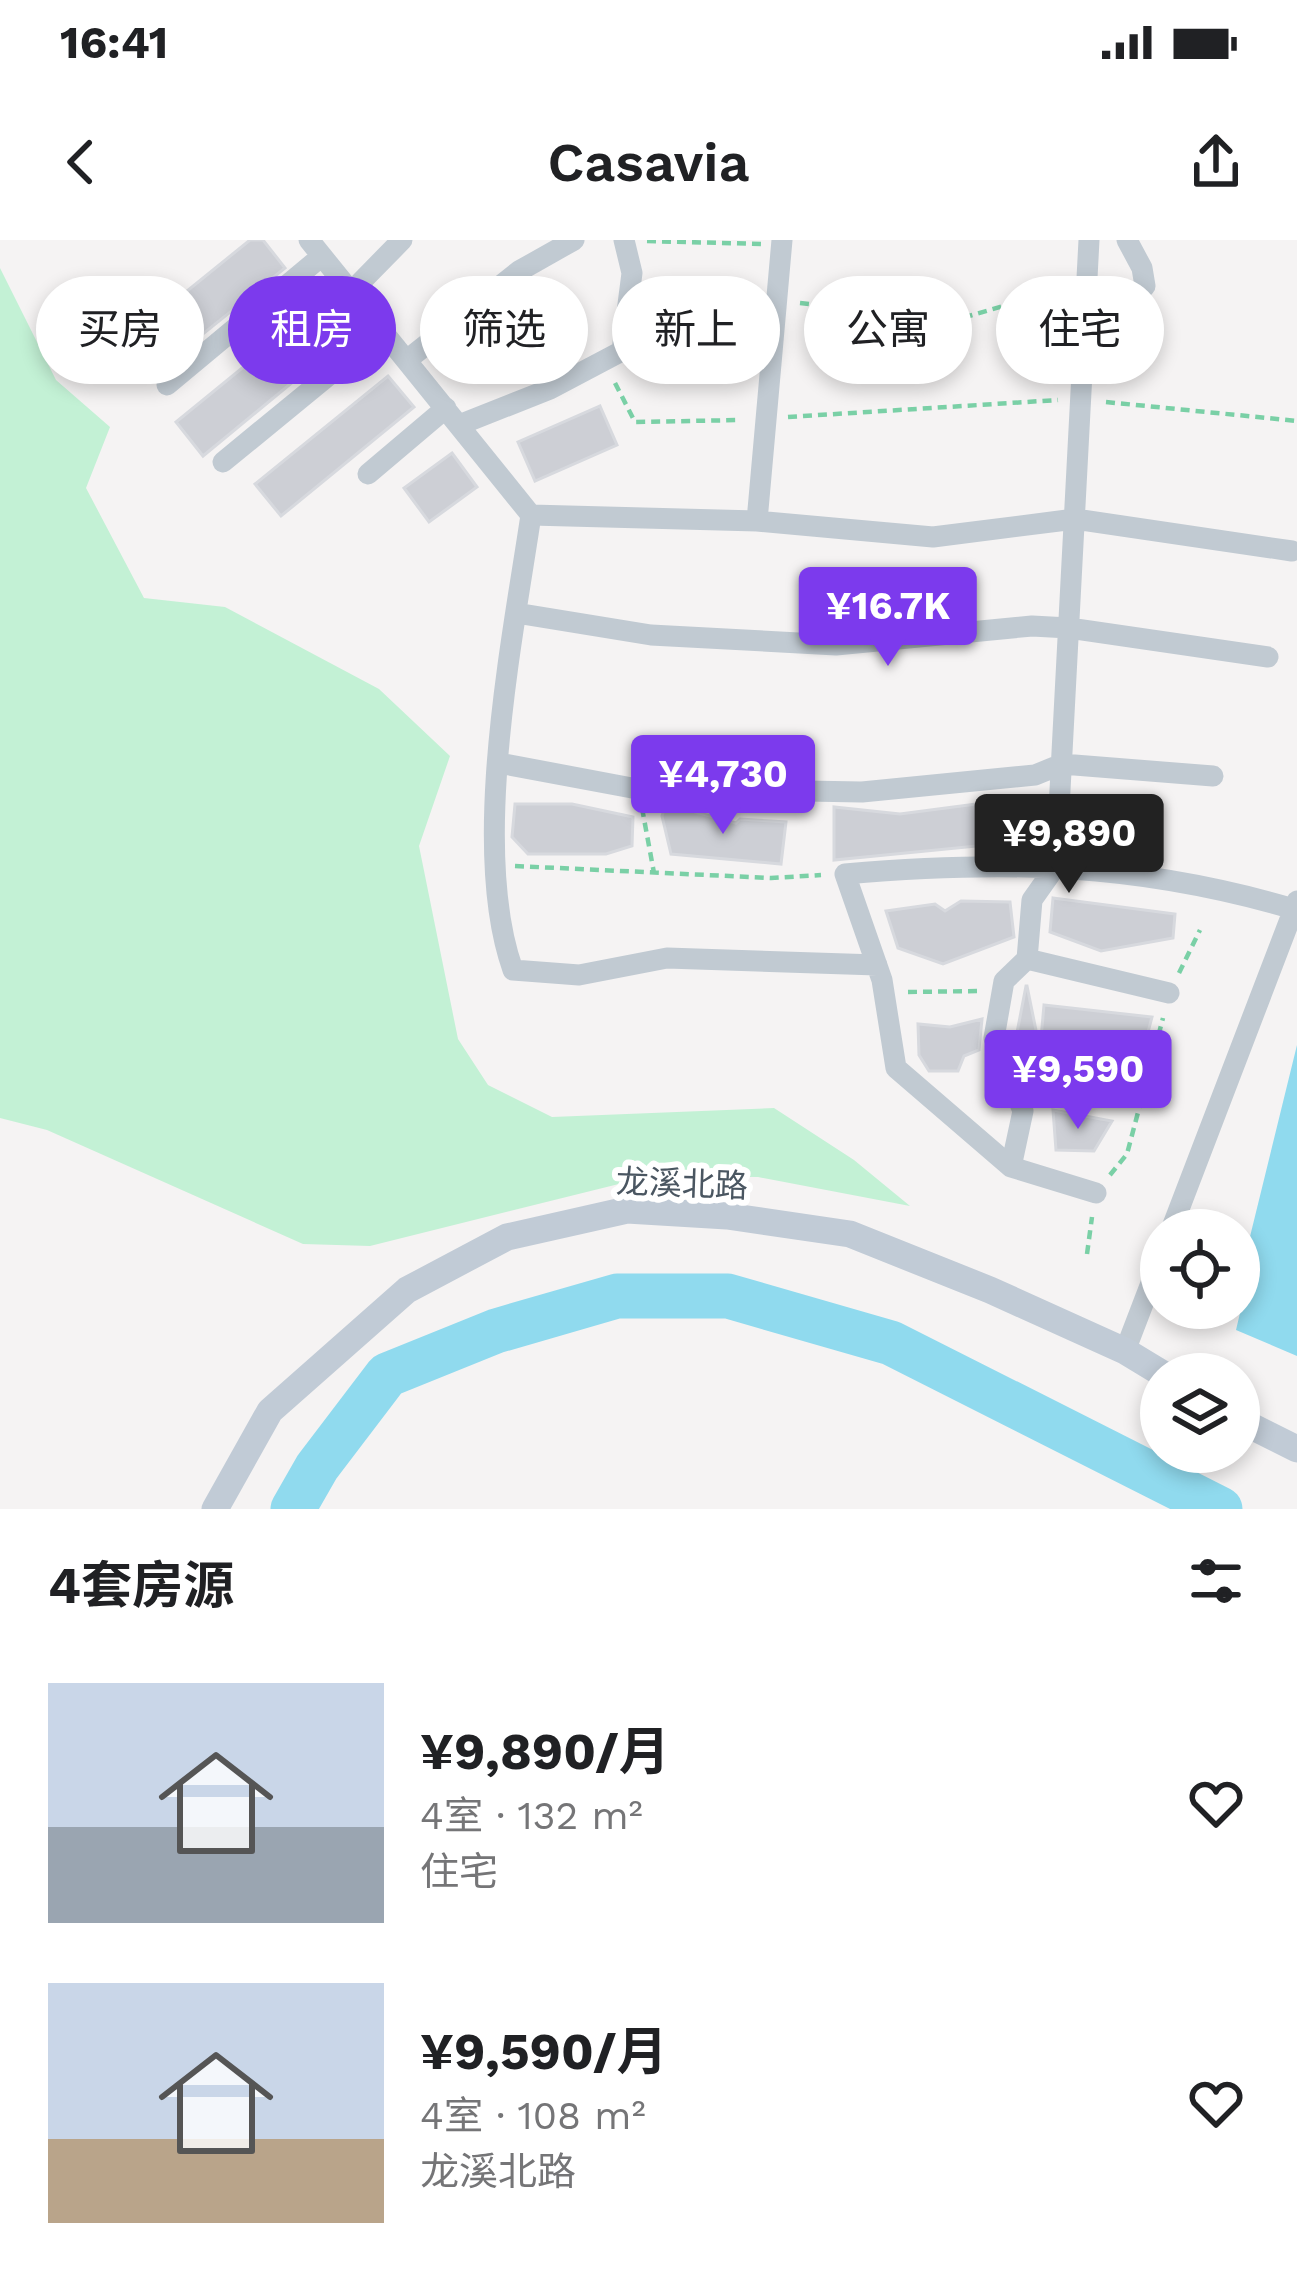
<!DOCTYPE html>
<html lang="zh">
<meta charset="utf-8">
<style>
body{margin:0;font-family:"Work Sans","Noto Sans SC",sans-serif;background:#f6f6f6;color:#202124;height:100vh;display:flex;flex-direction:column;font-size:45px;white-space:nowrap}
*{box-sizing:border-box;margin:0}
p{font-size:39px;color:#757577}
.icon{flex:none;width:66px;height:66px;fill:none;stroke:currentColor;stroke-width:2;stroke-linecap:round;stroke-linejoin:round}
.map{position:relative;height:1269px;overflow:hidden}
.sheet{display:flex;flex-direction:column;background:#fff;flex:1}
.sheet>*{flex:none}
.banner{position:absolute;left:36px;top:36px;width:1227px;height:108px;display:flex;gap:24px}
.buttons{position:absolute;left:1140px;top:969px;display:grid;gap:24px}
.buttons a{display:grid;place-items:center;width:120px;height:120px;border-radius:50%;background:#fff;box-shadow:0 6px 18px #0003;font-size:60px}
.price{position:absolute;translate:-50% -102px;padding:0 27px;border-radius:12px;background:#7c3aed;color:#fff;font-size:39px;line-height:78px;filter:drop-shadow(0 3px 6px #0008)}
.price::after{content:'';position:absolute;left:50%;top:72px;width:36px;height:27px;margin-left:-18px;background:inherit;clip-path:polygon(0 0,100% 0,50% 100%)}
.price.on{background:#222;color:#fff}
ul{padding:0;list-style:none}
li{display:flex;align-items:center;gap:36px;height:300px;padding:0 48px}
li span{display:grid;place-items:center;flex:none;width:336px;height:240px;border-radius:0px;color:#555}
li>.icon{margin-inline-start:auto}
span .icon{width:144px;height:144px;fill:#fffc;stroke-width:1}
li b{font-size:51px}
h2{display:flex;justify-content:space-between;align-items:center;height:144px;padding:0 48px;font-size:51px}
.pill{padding:0 42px;border-radius:54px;background:#fff;box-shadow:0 6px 18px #0003;font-size:42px;line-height:108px}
.pill.on{background:#7c3aed;color:#fff}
.status{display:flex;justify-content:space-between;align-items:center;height:84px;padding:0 60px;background:#fff;direction:ltr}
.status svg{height:33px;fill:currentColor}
header{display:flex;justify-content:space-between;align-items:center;height:156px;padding:0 48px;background:#fff;font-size:54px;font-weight:600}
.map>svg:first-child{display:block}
.green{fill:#c3f1d5}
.water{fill:#90daee}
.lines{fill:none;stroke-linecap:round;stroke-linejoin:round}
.river{stroke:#90daee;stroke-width:45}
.building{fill:#cdcfd5;stroke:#d7d9de;stroke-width:3}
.path{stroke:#7ad0a6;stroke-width:4.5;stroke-dasharray:9 6;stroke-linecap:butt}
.street{stroke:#c1cad2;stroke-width:21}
.secondary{stroke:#c1cbd6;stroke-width:27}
.labels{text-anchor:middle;stroke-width:12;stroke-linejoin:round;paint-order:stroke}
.street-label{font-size:33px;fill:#4a5661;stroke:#fff}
</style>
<div class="status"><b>16:41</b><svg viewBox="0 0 49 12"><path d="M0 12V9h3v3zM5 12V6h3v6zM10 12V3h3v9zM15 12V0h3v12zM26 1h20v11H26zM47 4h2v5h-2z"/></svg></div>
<header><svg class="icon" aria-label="back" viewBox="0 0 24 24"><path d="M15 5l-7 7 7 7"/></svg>Casavia<svg class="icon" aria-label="share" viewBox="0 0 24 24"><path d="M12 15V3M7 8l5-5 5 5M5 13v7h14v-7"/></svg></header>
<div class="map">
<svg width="1297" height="1269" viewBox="0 0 1297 1269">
<rect width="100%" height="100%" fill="#f5f3f3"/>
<!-- green -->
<path class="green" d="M0,28L56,140L110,187L86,248L144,358L225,367L379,449L450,516L419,606L458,799L488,845L552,877L774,868L854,920L910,966L758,937L651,936L370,1006L303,1004L47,890L0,878Z"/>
<!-- water -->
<path class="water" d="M1297,805V1116L1236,1090L1244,1056V1021Z"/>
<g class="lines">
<!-- river -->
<path class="river" d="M293,1269L317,1227L387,1135L496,1091L617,1056H728L891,1103L1220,1269"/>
</g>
<!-- building -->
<path class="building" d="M250,0H263L285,28L193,102L166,68Z
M312,71L340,103L203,216L176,182Z
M388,136L414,167L281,276L255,244Z
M600,166L617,205L535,241L518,202Z
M452,213L477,247L429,282L404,248Z
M1007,560L1008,603L834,620V567L900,574Z
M515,564H572L633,577L632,606L606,614H528L512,597Z
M666,564L736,583L740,579L786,582L781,624L671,614L662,576Z
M1053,658L1175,674L1173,698L1101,711L1050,692Z
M961,661L1010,662L1014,697L943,724L898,708L886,671L935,664L945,671Z
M1026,746H1027L1040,810L1014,808Z
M1044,765L1152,777L1143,811L1116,819L1040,810Z
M982,779L979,810L964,816L958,831H929L919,815L918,784L950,787Z
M1053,870L1112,881L1094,911L1056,910Z"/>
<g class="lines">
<!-- path -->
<path class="path" d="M647,1L762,4
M800,63L955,80L1038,56L1060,60
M648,89H751
M615,143L635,182L741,180
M1106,162L1297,181
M788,177L1058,160
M642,568L654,633
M515,626L771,638L821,635
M1179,733L1200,690
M908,752L980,751
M1110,935L1127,914L1163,778
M1087,1014L1092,977"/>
<!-- street -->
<path class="street" d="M309,0L531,275C512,402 470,610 513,730L579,735L667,718L877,725
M352,51L402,0
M1086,64L1127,66L1145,46L1142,28L1127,0
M407,120L519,31L574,0
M167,145L322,16
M459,185L550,149L622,111L632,33L624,0
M223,222L384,90
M368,234L446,168
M531,275L757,281L933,297L1075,279L1292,311
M757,281L782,0
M516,373L651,395L836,405L1032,386L1069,388L1268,417
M499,523L632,548L862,552L1035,535L1062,524L1213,536
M1027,719L1169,753
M1011,927L1023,871L994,798L1004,741L1027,719L1032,660L1056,626L1089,0
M1096,953L1011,927L896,828L882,740L845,634C1006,620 1137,623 1294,669
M1171,990L1297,661
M1125,1111L1161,1017"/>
<!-- secondary -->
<path class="secondary" d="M1239,1180L1297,1209
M215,1269L270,1171L407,1050L507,997L627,970L727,976L850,994L990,1050L1125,1111L1163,1134"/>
</g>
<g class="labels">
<!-- street labels -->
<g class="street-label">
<text transform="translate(682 943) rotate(2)" y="12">龙溪北路</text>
</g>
</g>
</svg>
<div class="buttons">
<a><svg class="icon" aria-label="locate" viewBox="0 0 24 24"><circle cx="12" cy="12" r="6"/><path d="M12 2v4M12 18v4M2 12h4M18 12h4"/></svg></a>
<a><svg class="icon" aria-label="layers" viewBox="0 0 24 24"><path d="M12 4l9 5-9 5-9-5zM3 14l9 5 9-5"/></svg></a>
</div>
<b class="price" style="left:888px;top:429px">¥16.7K</b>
<b class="price" style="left:723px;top:597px">¥4,730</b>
<b class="price on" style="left:1069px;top:656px">¥9,890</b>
<b class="price" style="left:1078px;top:892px">¥9,590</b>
<div class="banner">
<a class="pill">买房</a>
<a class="pill on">租房</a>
<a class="pill">筛选</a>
<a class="pill">新上</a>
<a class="pill">公寓</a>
<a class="pill">住宅</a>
</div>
</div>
<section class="sheet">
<h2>4套房源<svg class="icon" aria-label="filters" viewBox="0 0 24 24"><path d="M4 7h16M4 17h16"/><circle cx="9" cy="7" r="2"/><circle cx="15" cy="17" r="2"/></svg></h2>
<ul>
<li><span style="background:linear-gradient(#c9d6e8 60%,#9aa5b1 0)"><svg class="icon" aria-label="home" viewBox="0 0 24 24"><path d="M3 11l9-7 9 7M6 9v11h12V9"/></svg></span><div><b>¥9,890/月</b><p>4室 · 132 m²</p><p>住宅</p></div><svg class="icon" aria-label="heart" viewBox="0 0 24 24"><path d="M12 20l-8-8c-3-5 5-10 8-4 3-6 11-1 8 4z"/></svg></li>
<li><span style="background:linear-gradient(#c9d6e8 65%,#b9a48a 0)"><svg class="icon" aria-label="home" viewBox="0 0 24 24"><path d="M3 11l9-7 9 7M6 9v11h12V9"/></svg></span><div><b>¥9,590/月</b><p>4室 · 108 m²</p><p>龙溪北路</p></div><svg class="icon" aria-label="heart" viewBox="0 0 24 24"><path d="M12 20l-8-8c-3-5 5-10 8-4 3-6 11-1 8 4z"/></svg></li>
</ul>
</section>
